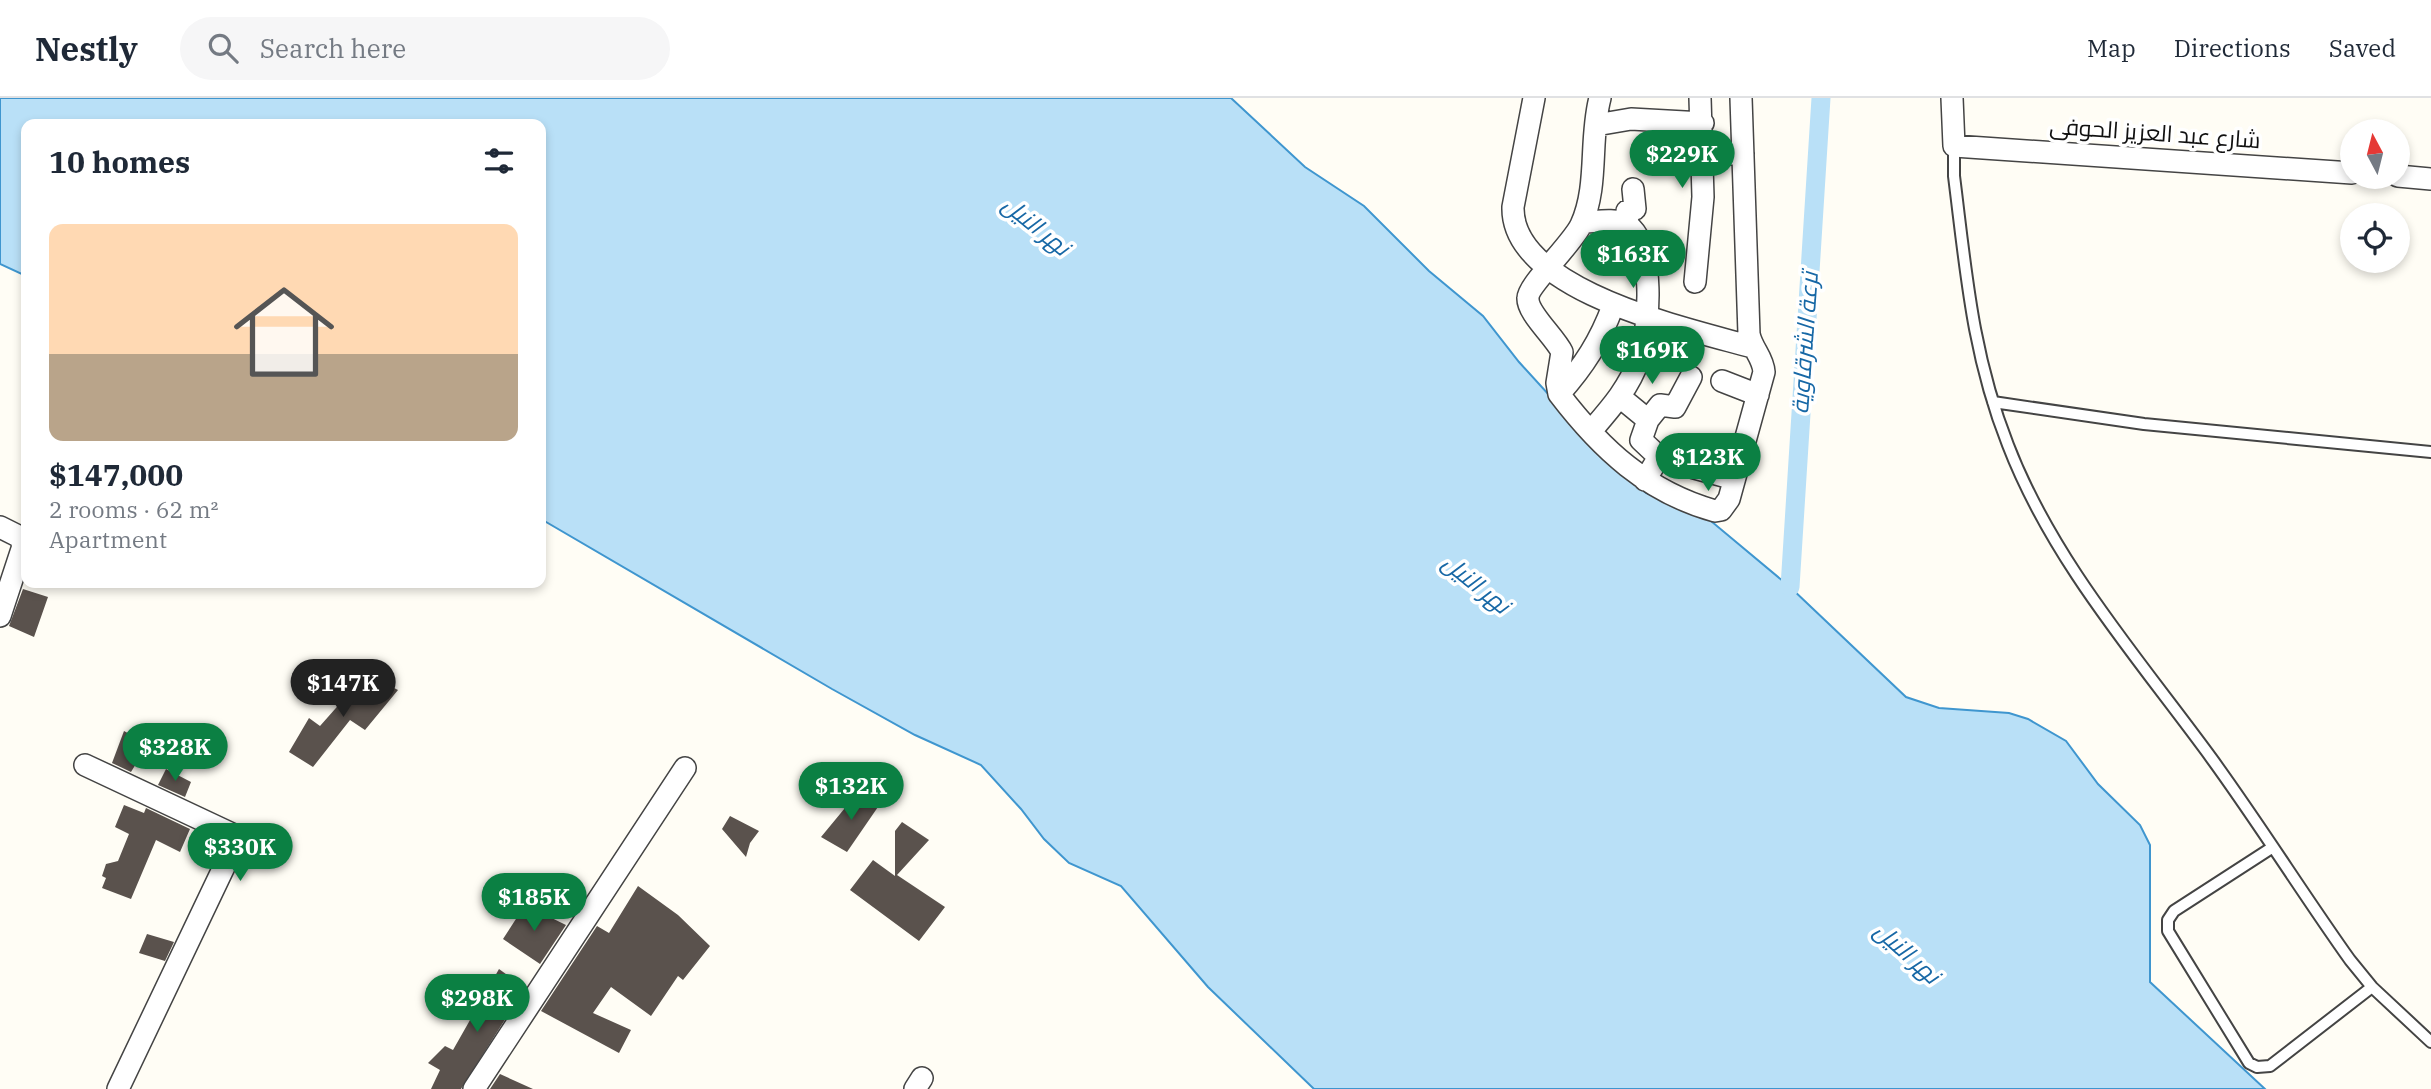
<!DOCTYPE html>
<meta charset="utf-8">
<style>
body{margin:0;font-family:"IBM Plex Serif",Cairo,serif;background:#f6f6f7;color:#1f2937;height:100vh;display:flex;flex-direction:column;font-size:26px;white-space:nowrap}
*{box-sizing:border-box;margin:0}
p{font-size:23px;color:#747a83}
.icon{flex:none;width:38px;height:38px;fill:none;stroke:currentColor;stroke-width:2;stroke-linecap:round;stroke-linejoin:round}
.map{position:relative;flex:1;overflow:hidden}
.panel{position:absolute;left:21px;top:21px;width:525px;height:469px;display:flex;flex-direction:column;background:#fff;border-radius:14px;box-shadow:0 4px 10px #0003}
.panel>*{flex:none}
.needle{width:46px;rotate:353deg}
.fabs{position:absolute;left:2340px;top:21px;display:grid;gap:14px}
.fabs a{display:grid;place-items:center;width:70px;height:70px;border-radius:50%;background:#fff;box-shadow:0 4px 10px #0003;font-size:35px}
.price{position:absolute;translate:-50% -60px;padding:0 16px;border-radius:24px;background:#0b8043;color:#fff;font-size:23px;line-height:46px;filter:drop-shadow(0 2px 4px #0008)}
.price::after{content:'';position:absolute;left:50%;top:42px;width:21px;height:16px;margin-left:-10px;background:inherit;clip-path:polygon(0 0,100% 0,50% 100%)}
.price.current{background:#222;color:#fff}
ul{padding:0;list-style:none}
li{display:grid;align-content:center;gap:14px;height:371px;padding:0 28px}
li span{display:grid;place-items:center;height:217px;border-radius:14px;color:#555}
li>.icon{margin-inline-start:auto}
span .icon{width:126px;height:126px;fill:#fffc;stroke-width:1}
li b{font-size:30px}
h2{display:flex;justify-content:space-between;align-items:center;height:84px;padding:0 28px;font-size:30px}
header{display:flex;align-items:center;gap:42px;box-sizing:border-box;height:98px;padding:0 35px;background:#fff;border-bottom:2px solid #e0e1e3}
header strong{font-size:33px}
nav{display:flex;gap:38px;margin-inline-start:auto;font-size:24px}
.search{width:490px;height:63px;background:#f6f6f7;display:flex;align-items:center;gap:18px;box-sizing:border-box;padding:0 24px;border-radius:38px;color:#747a83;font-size:26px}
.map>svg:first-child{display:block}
.water{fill:#b9e0f7;stroke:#3f96cf;stroke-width:2}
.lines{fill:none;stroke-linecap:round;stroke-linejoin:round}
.canal{stroke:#b9e0f7;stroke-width:19}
.building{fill:#5a524d}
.service-casing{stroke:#444;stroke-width:14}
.minor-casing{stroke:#444;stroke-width:24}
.service{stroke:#fff;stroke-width:10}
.minor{stroke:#fff;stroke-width:21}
.labels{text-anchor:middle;stroke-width:7;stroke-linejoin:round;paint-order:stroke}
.street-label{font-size:23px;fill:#111;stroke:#fff}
.water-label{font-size:24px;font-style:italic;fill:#1768a6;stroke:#fff}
</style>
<header>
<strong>Nestly</strong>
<div class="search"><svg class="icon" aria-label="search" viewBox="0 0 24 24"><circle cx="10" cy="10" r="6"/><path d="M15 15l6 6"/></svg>Search here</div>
<nav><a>Map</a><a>Directions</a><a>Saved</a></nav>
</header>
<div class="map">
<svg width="2431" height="991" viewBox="0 0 2431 991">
<rect width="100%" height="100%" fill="#fffdf5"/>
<!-- water -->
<path class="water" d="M0,0H1231L1305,69L1364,108L1429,173L1483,218L1519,264L1601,354L1646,395L1705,418L1790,489L1906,599L1939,610L2009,615L2028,621L2066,643L2098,686L2140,727L2150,747V884L2265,991H1314L1208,889L1121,788L1069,765L1044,741L1021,711L981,667L915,637L832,591L541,421V26H26V178L0,166Z"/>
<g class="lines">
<!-- canal -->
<path class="canal" d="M1790,489L1821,0"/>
</g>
<!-- building -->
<path class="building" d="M23,491L48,499L34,539L9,528Z
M366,576L398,592L365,632L350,622L313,669L289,654L309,620L320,628Z
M124,633L148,646L131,674L112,665Z
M166,671L191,684L185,699L158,687Z
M859,693L880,706L847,754L821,739Z
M124,707L144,715L146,710L190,731L180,754L156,742L131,801L102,790L106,780L102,778L106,766L118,763L129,736L115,729Z
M730,718L759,733L750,745L746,759L722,731Z
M902,724L929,742L897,777L945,809L919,843L850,792L873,762L895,778V733Z
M638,788L678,817L710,848L683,882L678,878L651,918L611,889L593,915L631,932L619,955L541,913L597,828L609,835Z
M525,807L566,827L540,866L503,841Z
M147,836L174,844L165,863L139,855Z
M499,871L525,890L461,991H431L440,972L428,965L445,948L453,952Z
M500,976L533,991H490Z"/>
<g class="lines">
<!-- service casing -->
<g class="service-casing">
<path id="service" d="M1954,48V78C1966,173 1972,256 2008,347C2053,464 2139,561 2212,661C2260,727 2303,796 2350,862L2372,889L2431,944
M1993,304L2144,326L2431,354
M2273,749L2174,813L2168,822V833L2249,965L2257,969L2270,968L2372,889"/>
</g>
<!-- minor casing -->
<g class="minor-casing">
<path id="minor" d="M1534,0L1513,109C1511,193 1689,231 1752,249
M1600,0C1589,41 1599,88 1581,127C1572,146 1528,187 1528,200C1527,215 1555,239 1562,254L1557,285L1559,296C1601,351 1647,394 1715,413L1721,412L1729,401L1764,274C1763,259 1752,251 1749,236L1741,0
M1952,0L1954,48L2352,75
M1596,27L1631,21L1703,25
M1703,56H1743
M2398,78L2431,81
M1583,124C1594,124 1615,120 1626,126C1656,144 1650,233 1639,261C1629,290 1610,311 1591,333
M1628,128L1627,113L1635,111L1633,91
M1695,184L1703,99L1700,0
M1722,283L1758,297
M1559,296C1584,268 1600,243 1613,208
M1620,299L1648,322L1641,342L1659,359L1645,382
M1648,322L1660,307L1675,309L1691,279
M1694,370L1734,381
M0,429L20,439L23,448L0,518
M85,667L232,736L234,748L118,991
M474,991L685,670
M915,991L922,980"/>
</g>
<!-- service -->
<use href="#service" class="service"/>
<!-- minor -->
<use href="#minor" class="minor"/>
</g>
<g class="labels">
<!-- street labels -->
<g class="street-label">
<text transform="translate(2155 35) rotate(4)" y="8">شارع عبد العزيز الحوفى</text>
</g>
<!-- water labels -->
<g class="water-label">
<text transform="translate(1036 128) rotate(39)" y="8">نهر النيل</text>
<text transform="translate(1805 245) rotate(-86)" y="8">ترعة الشرقاوية</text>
<text transform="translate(1476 486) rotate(39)" y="8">نهر النيل</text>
<text transform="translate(1907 855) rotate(42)" y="8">نهر النيل</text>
</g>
</g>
</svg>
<div class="fabs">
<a><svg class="needle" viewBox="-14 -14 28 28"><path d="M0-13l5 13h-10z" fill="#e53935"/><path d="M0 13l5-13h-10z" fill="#747a83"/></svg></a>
<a><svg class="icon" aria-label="locate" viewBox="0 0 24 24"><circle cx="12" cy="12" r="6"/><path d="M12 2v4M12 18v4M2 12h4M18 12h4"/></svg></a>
</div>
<b class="price" style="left:1682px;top:92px">$229K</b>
<b class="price" style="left:1633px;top:192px">$163K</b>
<b class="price" style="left:1652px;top:288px">$169K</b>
<b class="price" style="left:1708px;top:395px">$123K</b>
<b class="price current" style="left:343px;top:621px">$147K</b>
<b class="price" style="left:175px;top:685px">$328K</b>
<b class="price" style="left:851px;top:724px">$132K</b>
<b class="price" style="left:240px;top:785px">$330K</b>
<b class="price" style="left:534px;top:835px">$185K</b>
<b class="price" style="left:477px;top:936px">$298K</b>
<section class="panel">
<h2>10 homes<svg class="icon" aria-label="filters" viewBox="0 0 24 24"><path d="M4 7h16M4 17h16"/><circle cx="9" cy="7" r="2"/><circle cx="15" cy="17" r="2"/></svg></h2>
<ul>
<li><span style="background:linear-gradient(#ffd9b3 60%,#b9a48a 0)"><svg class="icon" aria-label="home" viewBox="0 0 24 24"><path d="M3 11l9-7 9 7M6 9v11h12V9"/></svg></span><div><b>$147,000</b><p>2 rooms · 62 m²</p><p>Apartment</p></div></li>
</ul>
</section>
</div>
